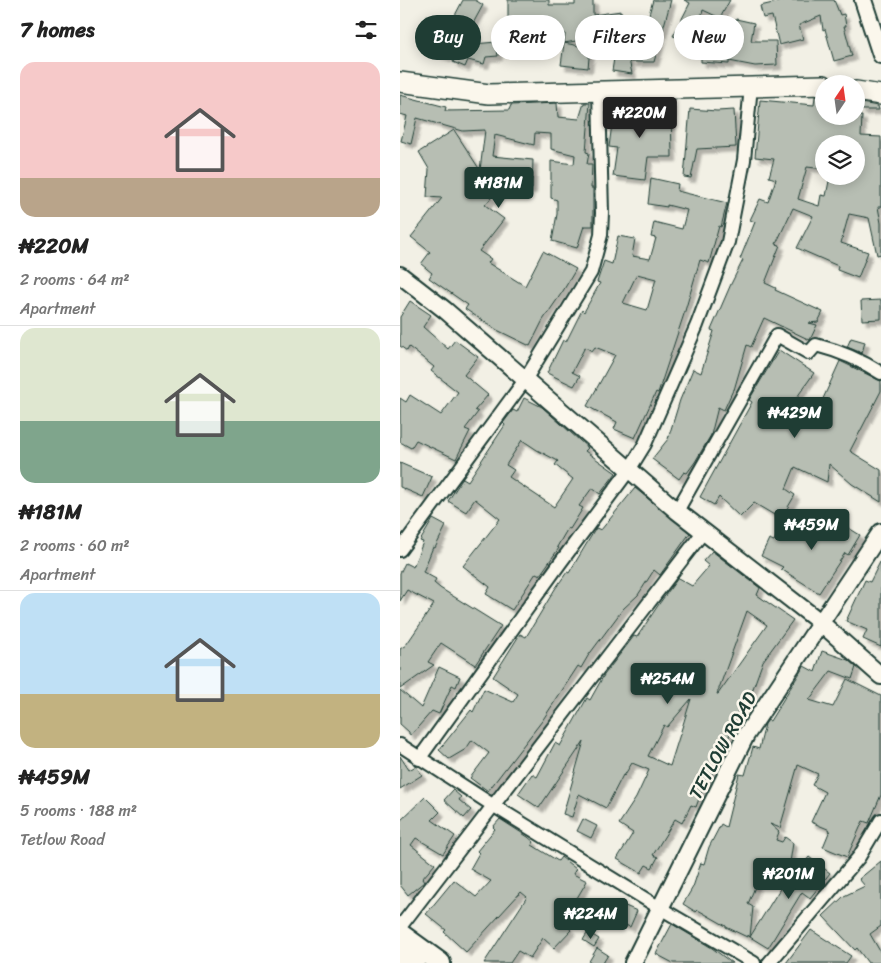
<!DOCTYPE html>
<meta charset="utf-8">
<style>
body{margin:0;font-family:Sriracha,sans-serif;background:#f2f2f2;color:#222;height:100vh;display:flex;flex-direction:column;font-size:19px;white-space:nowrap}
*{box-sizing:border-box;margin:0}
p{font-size:16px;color:#767676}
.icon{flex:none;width:28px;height:28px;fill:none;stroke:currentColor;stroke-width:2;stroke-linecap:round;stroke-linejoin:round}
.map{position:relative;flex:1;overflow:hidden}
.drawer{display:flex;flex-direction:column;background:#fff;width:400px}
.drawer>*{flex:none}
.guide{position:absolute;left:15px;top:15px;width:390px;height:45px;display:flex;gap:10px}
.needle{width:32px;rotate:13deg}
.fabs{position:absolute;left:415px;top:75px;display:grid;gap:10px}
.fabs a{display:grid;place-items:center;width:50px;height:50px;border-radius:50%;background:#fff;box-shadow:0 2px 12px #0003;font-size:25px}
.price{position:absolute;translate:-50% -42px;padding:0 11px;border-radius:5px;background:#1f3d34;color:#fff;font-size:16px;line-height:32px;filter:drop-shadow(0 1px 2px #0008)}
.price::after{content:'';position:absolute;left:50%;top:30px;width:15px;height:11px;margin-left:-8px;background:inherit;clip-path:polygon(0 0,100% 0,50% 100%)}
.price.active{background:#222;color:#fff}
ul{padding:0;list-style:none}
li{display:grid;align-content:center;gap:10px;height:265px;padding:0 20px}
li+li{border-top:1px solid #e0e0e0}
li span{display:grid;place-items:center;height:155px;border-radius:15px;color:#555}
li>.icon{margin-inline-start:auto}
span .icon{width:90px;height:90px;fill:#fffc;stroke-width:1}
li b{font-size:21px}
h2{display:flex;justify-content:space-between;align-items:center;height:60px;padding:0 20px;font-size:21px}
.tag{padding:0 18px;border-radius:22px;background:#fff;box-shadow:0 2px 12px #0003;font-size:18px;line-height:45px}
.tag.active{background:#1f3d34;color:#fff}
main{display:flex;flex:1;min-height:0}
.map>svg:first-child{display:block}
.building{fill:#b7beb3;stroke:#1f3d34;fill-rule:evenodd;filter:url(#shadow)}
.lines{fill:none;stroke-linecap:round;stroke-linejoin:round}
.minor-casing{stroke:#1f3d34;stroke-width:16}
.tertiary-casing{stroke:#1f3d34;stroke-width:20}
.secondary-casing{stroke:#1f3d34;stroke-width:22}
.primary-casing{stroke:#1f3d34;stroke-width:24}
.minor{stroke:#fbf7ec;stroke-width:12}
.tertiary{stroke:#fbf7ec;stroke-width:16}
.secondary{stroke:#fbf7ec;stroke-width:19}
.primary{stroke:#fbf7ec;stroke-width:20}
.labels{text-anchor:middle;stroke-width:5;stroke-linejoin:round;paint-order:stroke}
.street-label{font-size:19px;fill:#1f3d34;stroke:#fbf7ec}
</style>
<main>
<section class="drawer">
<h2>7 homes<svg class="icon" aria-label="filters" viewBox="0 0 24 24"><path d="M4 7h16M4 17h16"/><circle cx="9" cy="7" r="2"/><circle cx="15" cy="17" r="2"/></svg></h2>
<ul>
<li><span style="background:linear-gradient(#f6c9c9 75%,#b9a48a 0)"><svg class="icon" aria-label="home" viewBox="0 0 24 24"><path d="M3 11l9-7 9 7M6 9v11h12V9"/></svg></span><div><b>₦220M</b><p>2 rooms · 64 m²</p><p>Apartment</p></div></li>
<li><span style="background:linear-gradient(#dfe7d0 60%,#7fa58c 0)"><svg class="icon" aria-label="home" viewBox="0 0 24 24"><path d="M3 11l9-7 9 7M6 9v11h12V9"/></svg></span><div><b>₦181M</b><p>2 rooms · 60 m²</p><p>Apartment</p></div></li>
<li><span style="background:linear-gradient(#bfe0f5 65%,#c2b280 0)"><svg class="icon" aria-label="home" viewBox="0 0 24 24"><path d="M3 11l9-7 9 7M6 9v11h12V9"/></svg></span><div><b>₦459M</b><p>5 rooms · 188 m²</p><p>Tetlow Road</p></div></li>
</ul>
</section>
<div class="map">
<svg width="481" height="963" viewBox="0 0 481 963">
<defs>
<filter id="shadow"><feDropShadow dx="4.5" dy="4.5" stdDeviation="1" flood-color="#0004"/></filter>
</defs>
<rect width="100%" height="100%" fill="#f2f0e5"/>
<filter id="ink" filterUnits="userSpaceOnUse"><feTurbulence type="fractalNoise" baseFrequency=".02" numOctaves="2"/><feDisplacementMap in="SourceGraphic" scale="10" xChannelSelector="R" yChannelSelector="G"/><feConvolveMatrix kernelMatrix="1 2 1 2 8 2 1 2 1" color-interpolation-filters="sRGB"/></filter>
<g filter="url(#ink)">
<!-- building -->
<path class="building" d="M63,0H75L83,5L70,29L78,33L74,44L96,42L98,56L86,57L84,64L68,60L65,67L53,62L54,59L30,52L36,28L25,25L27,15L52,21Z
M108,0H149V5H175V0H193V15L221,11L225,33L164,43L165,34L108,35Z
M253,0H271L254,62H231L240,17L248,18Z
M284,0H330L320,18L303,10L295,42L273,36L290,3Z
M386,0H434L440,15L444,14L446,26H444L452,56L434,61L425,29L423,30L421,16L399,25L403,39L379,45L372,16L363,18L360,6Z
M336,19L354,23L351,41H376L377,65L355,66L329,61V64L301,62V52L329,54Z
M164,43L190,48L188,68L161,65Z
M215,52L228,54L232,74L212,71Z
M0,95L46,107L45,111L109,110L111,105L157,103L158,117L179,119L184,103H190L186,152L189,153L187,164H192L191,188H193V226H184L177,248L152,241L157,214V200L151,198V161L174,164L175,155L151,149V134L135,133L134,145L95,135L92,156L133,160L132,189L76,184L91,198L85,205L104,219L79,251L91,259L88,263L125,286L143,251L176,269L163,291L143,320L130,346L97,330L65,309L68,305L29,278L32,273L21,264L30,252L11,237L42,198L27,197L29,169L19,152L54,130L80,170L85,130L63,131L17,118L11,144L1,141L7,116L0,114Z
M415,96H424V116H462L461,136L481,137V207H478L481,223V254L477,255L469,218L449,214L441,243L468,252L458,278L437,270L438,266L397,248L413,216L393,208L376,244L380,245L365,283L376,288L375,290L423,312L418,322L409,323L417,325L410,340L364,318L351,347L347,345L334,390H333L324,410L318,407L311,435L295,462L287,473L284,472L279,479L252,459L268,439L280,400L293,369L301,373L314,331L311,330L331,284L343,260L340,259L355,222L350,220L360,199L368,202L376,179L369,177L374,159L355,157L360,100L414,105ZM424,144H456V176H430L426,196L421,195L419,206L398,199L407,167L424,169Z
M461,103L478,106L479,110H461Z
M271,105L272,157H248L245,180L213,176L217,148L209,147L214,108L246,113V106Z
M290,109L317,111L334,110L336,147L297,149L291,178L284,177Z
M251,178L278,184L277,191L327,203L321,227L319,226L309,263L300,260L285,311L258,393L256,392L235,438L214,429L217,422L187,406L215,355L195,347L192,351L185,347L172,372L180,376L174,386L147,373L163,340L166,342L182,310L184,312L200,283L197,282L204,261L212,264L218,236L235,239L232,256L250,259L256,238L251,237L254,222L282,229L287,210L267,205V207L248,204ZM237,274L256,279L247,310L223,303Z
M481,300V319L462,320L461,301Z
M10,301L31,315L23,327L48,349L55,340L78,357L64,375L88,395L75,410L78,412L65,429L70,431L56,459L16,440L11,448L0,442V398L6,402L10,395L41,415L58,392L31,371L34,367L9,347L7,351L0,346V317Z
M451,338L465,342L462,353L447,347Z
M379,350L414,373L390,407L413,421L440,361L481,381V391L450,451L481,470V502L452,484L429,464L427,482L395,467L386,489L395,495L381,519L354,503L340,517L319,497L314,505L300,497L352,402L349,400Z
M124,398L142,407L188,448L185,451L216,473L200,494L192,488L179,506L183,508L170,529L168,528L157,547L159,548L140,575L136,573L112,610L86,594L90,587L63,566L100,519L75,499L66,512L48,501L63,478L68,481L105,425L103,423L113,410L117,412ZM122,440L137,450L158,461L155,465L173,479L154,507L109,477L114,470L106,465Z
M0,463L32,477L23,497L0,487Z
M235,488L290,533L260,575L254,570L238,595L223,609L188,656L181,668L178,666L142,721L88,791L70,778L89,753L72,740L66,749L49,759L39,750L71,710L73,712L84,689L113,702L118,694L93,677L120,634L126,637L155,589L167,572L169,573L196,528L201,530Z
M421,511L460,535L448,555L445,553L419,593L381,569L383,567L361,556L369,539L374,541L384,524L402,536L404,534L407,536Z
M33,519L46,526L35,548L33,547L23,572L36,579L34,583L40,588L101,626L75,665L41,643L28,662L34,665L0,689V649L6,645L34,604L7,590L0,601V573L5,563L13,567L23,542L20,541Z
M312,551L360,588L357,595L393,620L363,661L347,705L341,702L326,745L323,744L309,782L306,780L296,807L291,805L282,823L275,819L253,855L258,857L252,868L246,865L241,873L217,859L233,833L219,824L236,798L249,770L232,763L224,776L223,775L206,808L179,794L172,817L163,814L184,741L139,808L118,794L132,774L137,777L155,743L160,746L187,698L190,700L204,675L234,636L237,637L259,604L278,578L292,586L309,566L303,561ZM347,611L367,625L318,694H317ZM291,699L270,766L248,756L264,725L267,727Z
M481,560V647L463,639L467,630L446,621L465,580L470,582Z
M422,651L448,660L456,667L452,679L431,671L409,700L433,707L447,679L481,696V795L469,823L463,821L447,857L423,847L430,830L411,822L425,792L412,785L418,774L398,765L380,828L370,824L379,832L376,840L382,842L385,837L393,843L389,869L358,863L355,887L348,904L353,907L350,937L347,935V937L326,927V926L298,910L296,912L283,904L293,887L301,863L304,864L309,847L321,824L326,827L339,774L345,775L353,747L359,749L365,724L368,720L370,721L404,666L415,672Z
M39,667L60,677L56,687L52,685L39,714L32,711L11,735L9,734V732L0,724V690L21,708Z
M0,756L9,770L16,766L22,775L0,789Z
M53,790L61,797L59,800L71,810L64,818L44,800Z
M25,797L40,812L32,820L55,836L43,854L16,838L11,845L35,864L22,879L24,882L8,895L0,885V821Z
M100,819L128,837L134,842L132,845L158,861L161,857L176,869L173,874L187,881L177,898L198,911L193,919L175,908L162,921L171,930L154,948L143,938L130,958L118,951L110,963H84L127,897L121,892L66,952L44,932L46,930L26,914L54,880L76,897L91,881L70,869L79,853L77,851L95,829L93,827Z
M183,819L197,826L191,838L177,831Z
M409,857L430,873L410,898L402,892L368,948L350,937L386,879V886Z
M481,861V926L470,934L481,953V963H468L457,948L455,950L423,916L444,896L465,886L459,879Z
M216,902L237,911L230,927L209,918Z
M272,924L312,948L332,963H273L256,954Z
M411,930L451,956L446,963H386Z
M188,932L199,939L194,947L183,940Z
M197,948L208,955L203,963H188Z"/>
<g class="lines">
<!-- minor casing -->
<g class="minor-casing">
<path id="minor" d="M277,511L377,335L409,353L416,345C439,351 461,360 481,373
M0,550L125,380L191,272L201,235L202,213L199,91
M0,745L94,806L260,908L354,963
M19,759L160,563L229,470L245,444L297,325L328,242L344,160L351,86
M0,927L304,531
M369,963L459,857L481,820"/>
</g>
<!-- tertiary casing -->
<g class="tertiary-casing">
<path id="tertiary" d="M463,0L481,55
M0,275L45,310L277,511L420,622L481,676
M233,963L346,735L481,532"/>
</g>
<!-- secondary casing -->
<g class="secondary-casing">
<path id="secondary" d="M0,82L89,94L424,85
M456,91L481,95"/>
</g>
<!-- primary casing -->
<g class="primary-casing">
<path id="primary" d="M0,934L40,963
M0,954L14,963"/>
</g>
<!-- minor -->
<use href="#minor" class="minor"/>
<!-- tertiary -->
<use href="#tertiary" class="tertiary"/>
<!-- secondary -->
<use href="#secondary" class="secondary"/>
<!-- primary -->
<use href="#primary" class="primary"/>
</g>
</g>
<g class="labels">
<!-- street labels -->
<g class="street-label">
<text transform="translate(322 745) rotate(-61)" y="7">TETLOW ROAD</text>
</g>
</g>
</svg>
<div class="fabs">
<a><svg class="needle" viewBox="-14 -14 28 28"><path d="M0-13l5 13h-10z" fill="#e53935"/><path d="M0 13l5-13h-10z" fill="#767676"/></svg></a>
<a><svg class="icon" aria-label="layers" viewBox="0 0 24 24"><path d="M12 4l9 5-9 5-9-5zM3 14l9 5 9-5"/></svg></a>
</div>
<b class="price active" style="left:240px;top:139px">₦220M</b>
<b class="price" style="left:99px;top:209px">₦181M</b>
<b class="price" style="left:395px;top:439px">₦429M</b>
<b class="price" style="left:412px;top:551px">₦459M</b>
<b class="price" style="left:268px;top:705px">₦254M</b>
<b class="price" style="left:389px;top:900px">₦201M</b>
<b class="price" style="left:191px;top:940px">₦224M</b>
<div class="guide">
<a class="tag active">Buy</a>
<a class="tag">Rent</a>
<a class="tag">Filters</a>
<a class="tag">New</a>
</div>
</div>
</main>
